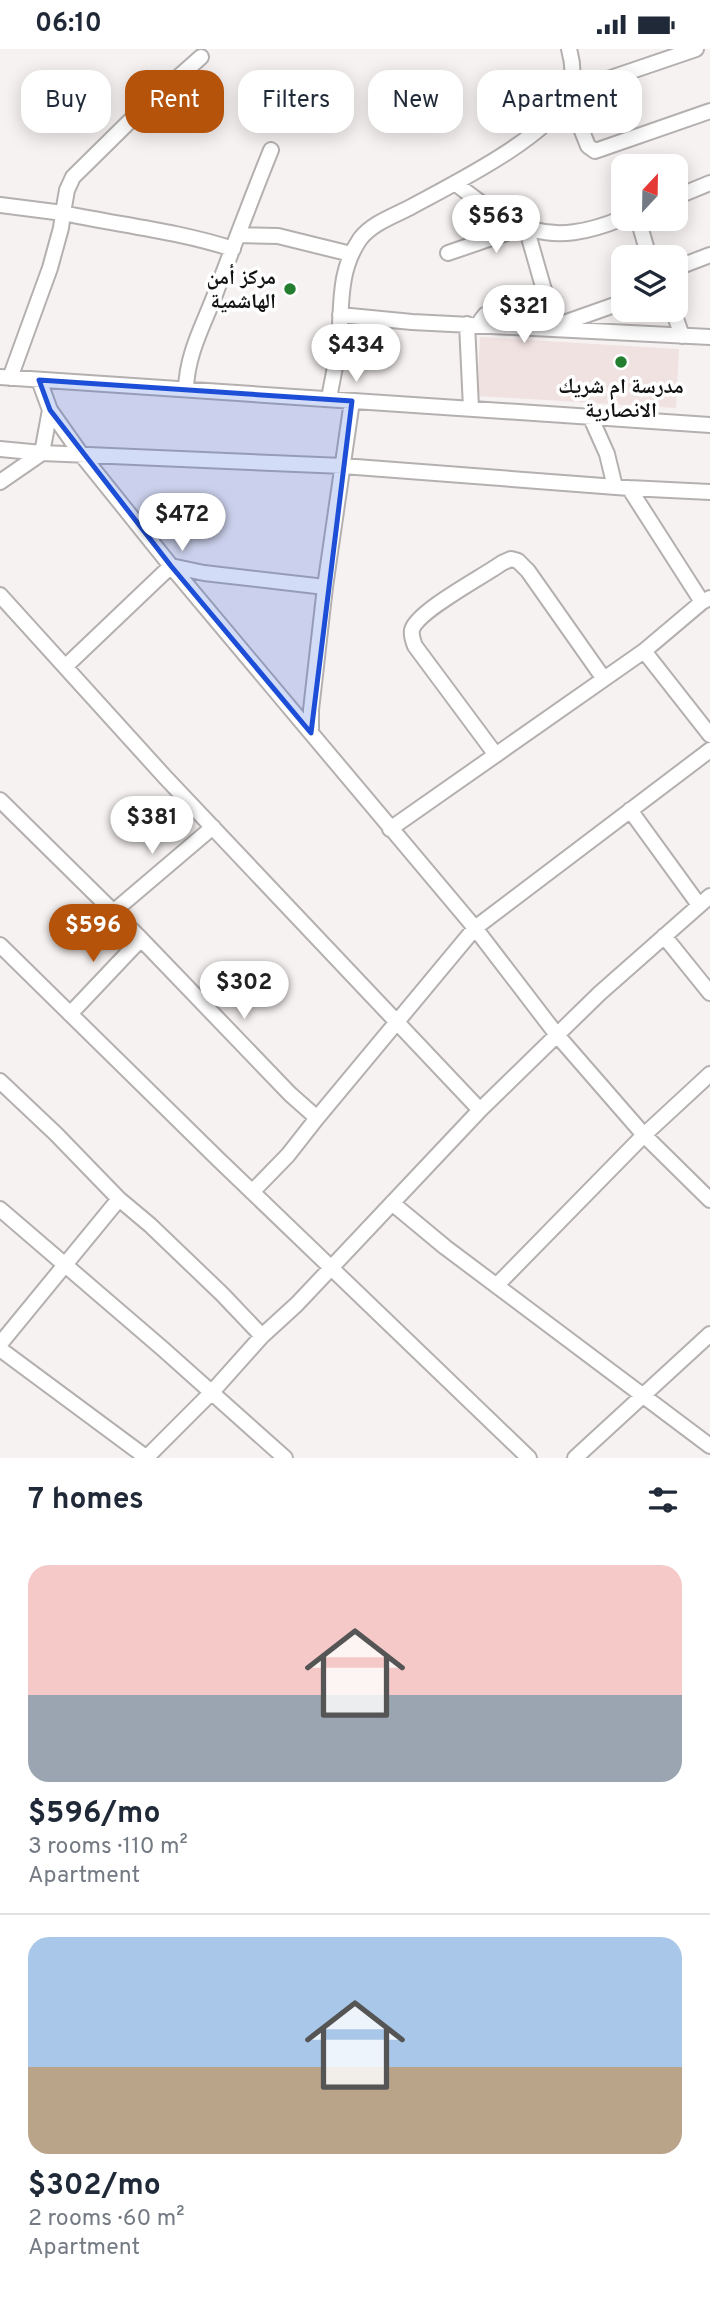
<!DOCTYPE html>
<meta charset="utf-8">
<style>
body{margin:0;font-family:Overpass,"Noto Naskh Arabic",sans-serif;background:#f2f2f3;color:#1f2937;height:100vh;display:flex;flex-direction:column;font-size:26px;white-space:nowrap}
*{box-sizing:border-box;margin:0}
p{font-size:23px;color:#747a83}
.icon{flex:none;width:38px;height:38px;fill:none;stroke:currentColor;stroke-width:2;stroke-linecap:round;stroke-linejoin:round}
.map{position:relative;height:1409px;overflow:hidden}
.side{display:flex;flex-direction:column;background:#fff;flex:1}
.side>*{flex:none}
.top-card{position:absolute;left:21px;top:21px;width:668px;height:63px;display:flex;gap:14px}
.needle{width:46px;rotate:22deg}
.buttons{position:absolute;left:611px;top:105px;display:grid;gap:14px}
.buttons a{display:grid;place-items:center;width:77px;height:77px;border-radius:14px;background:#fff;box-shadow:0 4px 18px #0003;font-size:35px}
.price{position:absolute;translate:-50% -60px;padding:0 16px;border-radius:24px;background:#fff;color:#222;font-size:23px;line-height:46px;filter:drop-shadow(0 2px 4px #0008)}
.price::after{content:'';position:absolute;left:50%;top:42px;width:21px;height:16px;margin-left:-10px;background:inherit;clip-path:polygon(0 0,100% 0,50% 100%)}
.price.selected{background:#b45309;color:#fff}
ul{padding:0;list-style:none}
li{display:grid;align-content:center;gap:14px;height:371px;padding:0 28px}
li+li{border-top:2px solid #e0e1e3}
li span{display:grid;place-items:center;height:217px;border-radius:21px;color:#555}
li>.icon{margin-inline-start:auto}
span .icon{width:126px;height:126px;fill:#fffc;stroke-width:1}
li b{font-size:30px}
h2{display:flex;justify-content:space-between;align-items:center;height:84px;padding:0 28px;font-size:30px}
.chip{padding:0 24px;border-radius:21px;background:#fff;box-shadow:0 4px 18px #0003;font-size:24px;line-height:63px}
.chip.selected{background:#b45309;color:#fff}
.status{display:flex;justify-content:space-between;align-items:center;height:49px;padding:0 35px;background:#fff;direction:ltr}
.status svg{height:19px;fill:currentColor}
.map>svg:first-child{display:block}
.built{fill:#f0e2e1}
.lines{fill:none;stroke-linecap:round;stroke-linejoin:round}
.minor-casing{stroke:#b4b0af;stroke-width:18}
.minor{stroke:#fff;stroke-width:14}
.marked{fill:#1d4ed8;fill-opacity:0.2;stroke:#1d4ed8;stroke-width:5;stroke-linejoin:round}
.poi-dot{fill:#237e2f;stroke:#fff;stroke-width:2.5}
.labels{text-anchor:middle;stroke-width:7;stroke-linejoin:round;paint-order:stroke}
.poi-label{font-size:21px;font-weight:bold;fill:#141313;stroke:#fff;text-anchor:end}
</style>
<div class="status"><b>06:10</b><svg viewBox="0 0 49 12"><path d="M0 12V9h3v3zM5 12V6h3v6zM10 12V3h3v9zM15 12V0h3v12zM26 1h20v11H26zM47 4h2v5h-2z"/></svg></div>
<div class="map">
<svg width="710" height="1409" viewBox="0 0 710 1409">
<rect width="100%" height="100%" fill="#f7f2f2"/>
<!-- built -->
<path class="built" d="M480,288L679,300L676,359L477,347Z"/>
<g class="lines">
<!-- minor casing -->
<g class="minor-casing">
<path id="minor" d="M201,8L139,63L73,128L67,141L63,164C119,176 178,182 233,200
M571,39L605,31L696,0
M568,47L588,97L595,102L710,62
M455,134C514,181 549,200 623,169
M676,148L710,134
M0,156L63,164L61,179L50,219L10,329
M638,170L649,208
M526,178L544,241L560,280
M238,186L278,187L351,205
M448,204L509,183L516,174
M676,219L710,206
M673,261L682,287
M340,266L412,273L710,288
M467,275L471,359
M482,276L481,271L485,266L544,241
M558,276L623,253
M0,328L710,376
M39,331L50,361L81,405L171,517L311,684
M186,340C187,304 204,275 216,243C234,196 252,148 271,101
M329,350C332,331 337,312 339,292C342,256 338,222 360,190C371,175 393,167 409,159C451,136 547,89 568,47C575,34 573,14 569,0
M352,352L325,538L311,661V684L475,879L557,986L644,1086L710,1151
M590,367L607,405L615,438
M0,400L42,404L343,417L629,439L710,443
M0,433L42,404L50,361
M629,439L702,553
M0,546L165,728L480,1061
M644,602L710,686
M66,617L171,517L204,524L325,538
M496,706L415,597C413,592 411,587 412,581C417,562 484,527 502,514L511,510L518,512L528,522L604,630
M0,751L141,890L290,1045L317,1069L475,879L710,701
M630,761L699,856
M390,780L644,602L702,553L710,549
M113,863L213,778
M664,887L710,944
M0,896L219,1111L529,1409
M70,965L141,890
M0,1032L56,1085L119,1150L150,1176L222,1245L262,1287
M252,1143L288,1106L317,1069
M392,1154L445,1198L710,1397
M0,1160L163,1300L285,1409
M497,1236L644,1086L710,1025
M0,1295L119,1150
M0,1300L147,1409
M146,1409L212,1343L262,1287L297,1255L480,1061L600,944L710,847
M575,1409L710,1285"/>
</g>
<!-- minor -->
<use href="#minor" class="minor"/>
</g>
<!-- marked area -->
<path class="marked" d="M39,331L352,352L311,684L171,517L50,361Z"/>
<!-- markers -->
<g class="poi-dot">
<circle cx="290" cy="240" r="7"/>
<circle cx="621" cy="313" r="7"/>
</g>
<g class="labels">
<!-- poi labels -->
<g class="poi-label">
<text x="276" y="235">مركز أمن<tspan x="276" dy="24">الهاشمية</tspan></text>
<text x="621" y="344" text-anchor="middle">مدرسة ام شريك<tspan x="621" dy="24">الانصارية</tspan></text>
</g>
</g>
</svg>
<div class="buttons">
<a><svg class="needle" viewBox="-14 -14 28 28"><path d="M0-13l5 13h-10z" fill="#e53935"/><path d="M0 13l5-13h-10z" fill="#747a83"/></svg></a>
<a><svg class="icon" aria-label="layers" viewBox="0 0 24 24"><path d="M12 4l9 5-9 5-9-5zM3 14l9 5 9-5"/></svg></a>
</div>
<b class="price" style="left:496px;top:206px">$563</b>
<b class="price" style="left:524px;top:296px">$321</b>
<b class="price" style="left:356px;top:335px">$434</b>
<b class="price" style="left:182px;top:504px">$472</b>
<b class="price" style="left:152px;top:807px">$381</b>
<b class="price selected" style="left:93px;top:915px">$596</b>
<b class="price" style="left:244px;top:972px">$302</b>
<div class="top-card">
<a class="chip">Buy</a>
<a class="chip selected">Rent</a>
<a class="chip">Filters</a>
<a class="chip">New</a>
<a class="chip">Apartment</a>
</div>
</div>
<section class="side">
<h2>7 homes<svg class="icon" aria-label="filters" viewBox="0 0 24 24"><path d="M4 7h16M4 17h16"/><circle cx="9" cy="7" r="2"/><circle cx="15" cy="17" r="2"/></svg></h2>
<ul>
<li><span style="background:linear-gradient(#f6c9c9 60%,#9aa5b1 0)"><svg class="icon" aria-label="home" viewBox="0 0 24 24"><path d="M3 11l9-7 9 7M6 9v11h12V9"/></svg></span><div><b>$596/mo</b><p>3 rooms · 110 m²</p><p>Apartment</p></div></li>
<li><span style="background:linear-gradient(#a9c7e8 60%,#b9a48a 0)"><svg class="icon" aria-label="home" viewBox="0 0 24 24"><path d="M3 11l9-7 9 7M6 9v11h12V9"/></svg></span><div><b>$302/mo</b><p>2 rooms · 60 m²</p><p>Apartment</p></div></li>
</ul>
</section>
